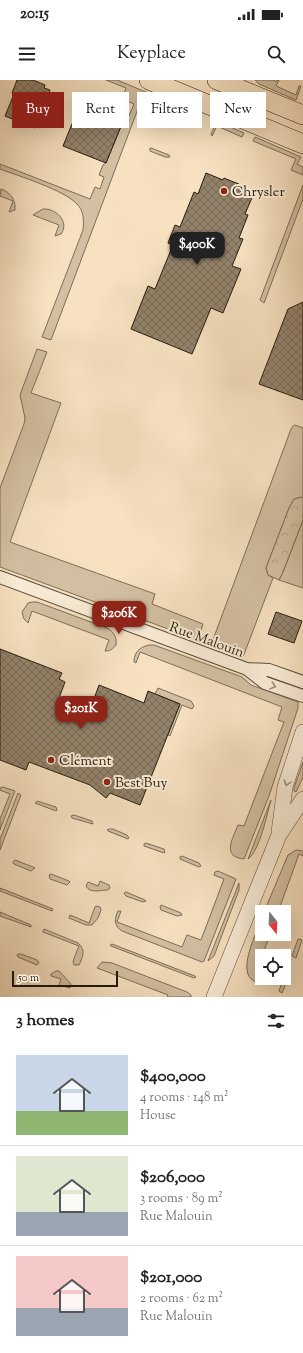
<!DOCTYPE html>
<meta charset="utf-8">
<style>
body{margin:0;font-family:"Sorts Mill Goudy",serif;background:#f6f6f6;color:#222;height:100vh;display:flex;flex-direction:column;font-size:15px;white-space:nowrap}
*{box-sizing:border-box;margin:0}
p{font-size:13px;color:#767676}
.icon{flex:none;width:22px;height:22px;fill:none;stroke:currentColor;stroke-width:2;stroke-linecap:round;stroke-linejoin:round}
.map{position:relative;height:917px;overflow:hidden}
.side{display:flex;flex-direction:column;background:#fff;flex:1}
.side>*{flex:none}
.guide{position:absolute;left:12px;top:12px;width:279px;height:36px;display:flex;gap:8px}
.needle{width:26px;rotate:162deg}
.controls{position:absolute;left:255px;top:825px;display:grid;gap:8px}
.controls a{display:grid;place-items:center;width:36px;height:36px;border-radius:0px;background:#fff;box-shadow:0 4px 16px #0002;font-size:20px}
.scale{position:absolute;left:12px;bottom:10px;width:106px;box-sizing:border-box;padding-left:4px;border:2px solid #261c0e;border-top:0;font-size:11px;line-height:14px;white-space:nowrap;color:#261c0e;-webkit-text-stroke:3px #faecd7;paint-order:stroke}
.price{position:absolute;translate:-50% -34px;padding:0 9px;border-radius:8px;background:#8f2418;color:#fff;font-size:13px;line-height:26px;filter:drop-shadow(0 1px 2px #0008)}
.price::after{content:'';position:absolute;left:50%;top:24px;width:12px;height:9px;margin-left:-6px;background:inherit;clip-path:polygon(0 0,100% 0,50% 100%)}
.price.active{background:#222;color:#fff}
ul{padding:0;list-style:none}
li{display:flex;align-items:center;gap:12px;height:100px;padding:0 16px}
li+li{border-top:1px solid #e0e0e0}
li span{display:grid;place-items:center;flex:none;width:112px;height:80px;border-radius:0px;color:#555}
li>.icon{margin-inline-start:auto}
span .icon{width:48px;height:48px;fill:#fffc;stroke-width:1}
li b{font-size:17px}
h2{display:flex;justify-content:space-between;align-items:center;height:48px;padding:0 16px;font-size:17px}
.chip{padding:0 14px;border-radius:0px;background:#fff;box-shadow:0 4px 16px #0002;font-size:14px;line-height:36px}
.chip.active{background:#8f2418;color:#fff}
.status{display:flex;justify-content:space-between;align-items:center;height:28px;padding:0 20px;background:#fff;direction:ltr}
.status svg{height:11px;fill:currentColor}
header{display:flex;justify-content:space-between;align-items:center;height:52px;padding:0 16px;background:#fff;font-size:18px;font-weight:600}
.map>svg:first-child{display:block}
.green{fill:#d3c0a3;stroke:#7c6e58}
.forest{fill:url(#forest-crowns);stroke:#7c6e58}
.building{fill:url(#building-cross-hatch);stroke:#261c0e}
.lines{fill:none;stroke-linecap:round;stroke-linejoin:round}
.minor-casing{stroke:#5a4d3b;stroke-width:14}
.tertiary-casing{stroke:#5a4d3b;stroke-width:16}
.primary-casing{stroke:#261c0e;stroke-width:20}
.minor{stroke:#faecd7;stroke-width:12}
.tertiary{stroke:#faecd7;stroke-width:15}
.primary{stroke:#f7e1c1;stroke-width:19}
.oneway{stroke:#9b8e7d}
.poi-dot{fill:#8f2418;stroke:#faecd7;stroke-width:1.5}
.labels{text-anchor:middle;stroke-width:4;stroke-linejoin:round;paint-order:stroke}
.poi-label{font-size:14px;fill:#261c0e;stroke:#faecd7;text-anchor:start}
.street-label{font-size:14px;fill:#261c0e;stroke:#faecd7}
</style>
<div class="status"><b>20:15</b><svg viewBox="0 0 49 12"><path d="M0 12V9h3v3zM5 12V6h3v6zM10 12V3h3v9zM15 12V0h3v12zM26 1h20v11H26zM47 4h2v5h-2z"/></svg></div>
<header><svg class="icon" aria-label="menu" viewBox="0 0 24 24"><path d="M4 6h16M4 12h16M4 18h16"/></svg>Keyplace<svg class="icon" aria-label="search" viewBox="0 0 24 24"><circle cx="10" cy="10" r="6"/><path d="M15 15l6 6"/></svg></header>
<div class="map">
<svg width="303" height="917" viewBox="0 0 303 917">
<defs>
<pattern id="forest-crowns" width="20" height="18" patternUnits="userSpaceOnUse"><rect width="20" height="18" fill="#d3c0a3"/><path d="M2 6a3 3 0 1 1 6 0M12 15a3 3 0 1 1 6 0" fill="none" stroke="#b5a48b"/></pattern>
<pattern id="building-cross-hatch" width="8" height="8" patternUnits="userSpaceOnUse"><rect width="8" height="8" fill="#93826b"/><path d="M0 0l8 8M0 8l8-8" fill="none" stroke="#786a56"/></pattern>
</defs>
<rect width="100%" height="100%" fill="#f7e1c1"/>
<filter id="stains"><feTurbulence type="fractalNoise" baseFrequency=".005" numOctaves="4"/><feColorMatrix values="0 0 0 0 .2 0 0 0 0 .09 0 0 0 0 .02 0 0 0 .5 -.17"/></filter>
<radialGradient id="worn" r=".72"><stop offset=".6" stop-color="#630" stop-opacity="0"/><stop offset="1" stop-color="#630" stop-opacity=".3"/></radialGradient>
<!-- green -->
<path class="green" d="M106,0H117L189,30L187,34L155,21L151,31L139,26L51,260L42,257L83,150C84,141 84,131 77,124C64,110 19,96 0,89V84L90,119L95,107L100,109L104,97L99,95L103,85L106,83L124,39L125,37L128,38L134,24L122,19L126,8Z
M255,0H274L276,2L277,0H279L276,6L296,15L299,6H301L296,20L259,4Z
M217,41L244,53L242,57L217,46L212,56L211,54Z
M255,57L301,77L297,84L303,87V95L291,90L296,79L253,61Z
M150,68H151L169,75L170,77H165L150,71Z
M303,105V119L264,223L260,220Z
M1,109C10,112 16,120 15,130L9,132L13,121L0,116Z
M43,129C56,128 70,142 61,154L55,156L59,145L33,135Z
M37,269L47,272L31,313L61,323L10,462L155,514L152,524L203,544L198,560L0,487V408L24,344L25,338L20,315Z
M295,345L303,348V418L302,417L294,419L289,428L266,488L268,495L273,498L243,577L211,565L291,349L293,346Z
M303,440V508L279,500L283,492Z
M32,522H37L107,548C114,552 117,557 116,565C113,569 110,571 105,571L109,560L32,531L28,543L24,539L22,532L28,523Z
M149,565H154L242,597L251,605L298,622V628L269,716L244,779C221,777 233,758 238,745L244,746L284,642L278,640L282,627L140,572L136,583L134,582C134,572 140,567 149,565Z
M158,608L191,621L194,626L192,629L182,625L170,656L168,655L180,624L155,614Z
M303,682V697L296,712L294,711V708Z
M3,707L15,711L0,750V739L10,714L0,710V708Z
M18,713L21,715L0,770V759Z
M271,720C267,734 260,770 248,779Z
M37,721L56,727L57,730L56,731L35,723Z
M74,735L92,741L93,744L72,738L71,736Z
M109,749H113L127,755L129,758L128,759L108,751L107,750Z
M146,763L164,769L165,772L164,773L144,766V764Z
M296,770L303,771V776L299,774L278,832H264L288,775Z
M182,776L199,783L201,786L199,787L180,779V777Z
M15,780L33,787L35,788L31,791L14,784L13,782Z
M218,791L236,799L204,881L202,882L122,851C114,846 114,839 118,831H121L117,842L182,867L187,855L201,860L224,799L214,795L215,792Z
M51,794L69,801L70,802L67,805L50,799L49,795Z
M100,801L109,805L110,808L108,810C101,810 90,814 86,806L88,802L98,806Z
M239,803V810L214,876L208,881Z
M0,808L53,829L52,831L0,811Z
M126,812L145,820L146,821L143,822L126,816L124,813Z
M161,825L181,833L182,835L177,836L161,830L160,827Z
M97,826L100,827L101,830L98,838L92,845H86L69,838L70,835L89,843L95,827Z
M0,832L31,845V847L0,836Z
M262,838V854H270L258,888L262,890V898H265C262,901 259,904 254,901C236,892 257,852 262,838Z
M44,849L78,863C86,870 83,877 79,885H74L73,881L79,866L43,852Z
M298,859L302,860L296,878L292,876Z
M112,864L195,896L196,897L194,898L111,866L110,865Z
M18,874H21L37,880L39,883L37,885L18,877L17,876Z
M102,882L112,883L187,912L191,915V917H167L168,915L97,888Z
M56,891H59L71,904L70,908L59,905L61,899L51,896V894Z
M285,894L289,896L282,913L279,911Z"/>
<!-- forest -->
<path class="forest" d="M302,417L303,418V440L283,492L279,500L268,495L266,488L289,428L294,419Z"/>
<!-- building -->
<path class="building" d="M17,0H33L45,5L44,8L50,10L35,48L5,36L14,14L12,13Z
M81,22L124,39L106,83L63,66Z
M206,93L223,100L224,98L231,101L239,104L238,107L254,113L245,134L248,135L239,158L243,159L232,186L241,189L223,233L211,228L192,274L131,249L148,206L155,209L173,165L168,163L175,145L180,147L194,112L198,114Z
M303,222V320L259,304L288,229Z
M276,532L302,541L294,563L268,554Z
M0,569L62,593L59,599L65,602L59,618L90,630L99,605L144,623L148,611L180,624L140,725L110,713L106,718L90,705L29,682L26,690L0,680Z"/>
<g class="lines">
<!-- minor casing -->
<g class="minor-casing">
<path id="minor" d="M225,32L238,1
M0,497L247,589L265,603L303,616
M247,589L269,590L303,602"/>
</g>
<!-- tertiary casing -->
<g class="tertiary-casing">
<path id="tertiary" d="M279,752L285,707L303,652
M214,917L279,755L303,719"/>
</g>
<!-- primary casing -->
<g class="primary-casing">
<path id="primary" d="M149,0L303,64
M217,0L303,35"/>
</g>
<!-- minor -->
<use href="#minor" class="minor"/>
<!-- tertiary -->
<use href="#tertiary" class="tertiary"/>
<!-- primary -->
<use href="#primary" class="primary"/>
</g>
<!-- one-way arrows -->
<defs><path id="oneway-chevron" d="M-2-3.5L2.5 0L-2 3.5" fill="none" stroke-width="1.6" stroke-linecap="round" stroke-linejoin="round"/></defs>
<g class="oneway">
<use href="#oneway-chevron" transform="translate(273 606) rotate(18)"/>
<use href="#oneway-chevron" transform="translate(287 703) rotate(107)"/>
</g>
<!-- markers -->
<g class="poi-dot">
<circle cx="224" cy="111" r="4"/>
<circle cx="51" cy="680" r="4"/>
<circle cx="107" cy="702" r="4"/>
</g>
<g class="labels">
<!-- poi labels -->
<g class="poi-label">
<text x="232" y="116">Chrysler</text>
<text x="59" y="685">Clément</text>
<text x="115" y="707">Best Buy</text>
</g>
<!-- street labels -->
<g class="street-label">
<text transform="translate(207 559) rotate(20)" y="5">Rue Malouin</text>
</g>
</g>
<rect width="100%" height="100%" filter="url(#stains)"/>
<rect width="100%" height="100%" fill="url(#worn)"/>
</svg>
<div class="controls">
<a><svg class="needle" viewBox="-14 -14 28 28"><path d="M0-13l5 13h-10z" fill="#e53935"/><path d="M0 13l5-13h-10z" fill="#767676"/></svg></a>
<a><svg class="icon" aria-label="locate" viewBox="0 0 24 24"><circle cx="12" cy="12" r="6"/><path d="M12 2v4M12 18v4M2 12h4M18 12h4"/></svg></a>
</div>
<div class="scale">50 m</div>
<b class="price active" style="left:197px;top:186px">$400K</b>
<b class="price" style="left:119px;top:555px">$206K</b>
<b class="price" style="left:81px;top:650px">$201K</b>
<div class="guide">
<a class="chip active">Buy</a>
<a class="chip">Rent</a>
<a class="chip">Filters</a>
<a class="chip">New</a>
</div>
</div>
<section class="side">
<h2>3 homes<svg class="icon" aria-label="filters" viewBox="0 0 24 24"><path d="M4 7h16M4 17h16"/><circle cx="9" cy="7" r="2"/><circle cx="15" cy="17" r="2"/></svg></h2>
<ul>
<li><span style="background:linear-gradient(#c9d6e8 70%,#8fb573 0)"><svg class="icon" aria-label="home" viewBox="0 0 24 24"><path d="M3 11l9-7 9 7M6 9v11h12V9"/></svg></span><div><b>$400,000</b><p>4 rooms · 148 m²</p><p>House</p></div></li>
<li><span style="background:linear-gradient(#dfe7d0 70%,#9aa5b1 0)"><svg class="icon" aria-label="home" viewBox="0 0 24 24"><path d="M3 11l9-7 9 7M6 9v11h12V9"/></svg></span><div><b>$206,000</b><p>3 rooms · 89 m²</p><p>Rue Malouin</p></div></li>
<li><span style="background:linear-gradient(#f6c9c9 65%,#9aa5b1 0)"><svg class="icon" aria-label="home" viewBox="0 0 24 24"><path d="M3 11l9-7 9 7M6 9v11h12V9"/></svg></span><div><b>$201,000</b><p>2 rooms · 62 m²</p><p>Rue Malouin</p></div></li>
</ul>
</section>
